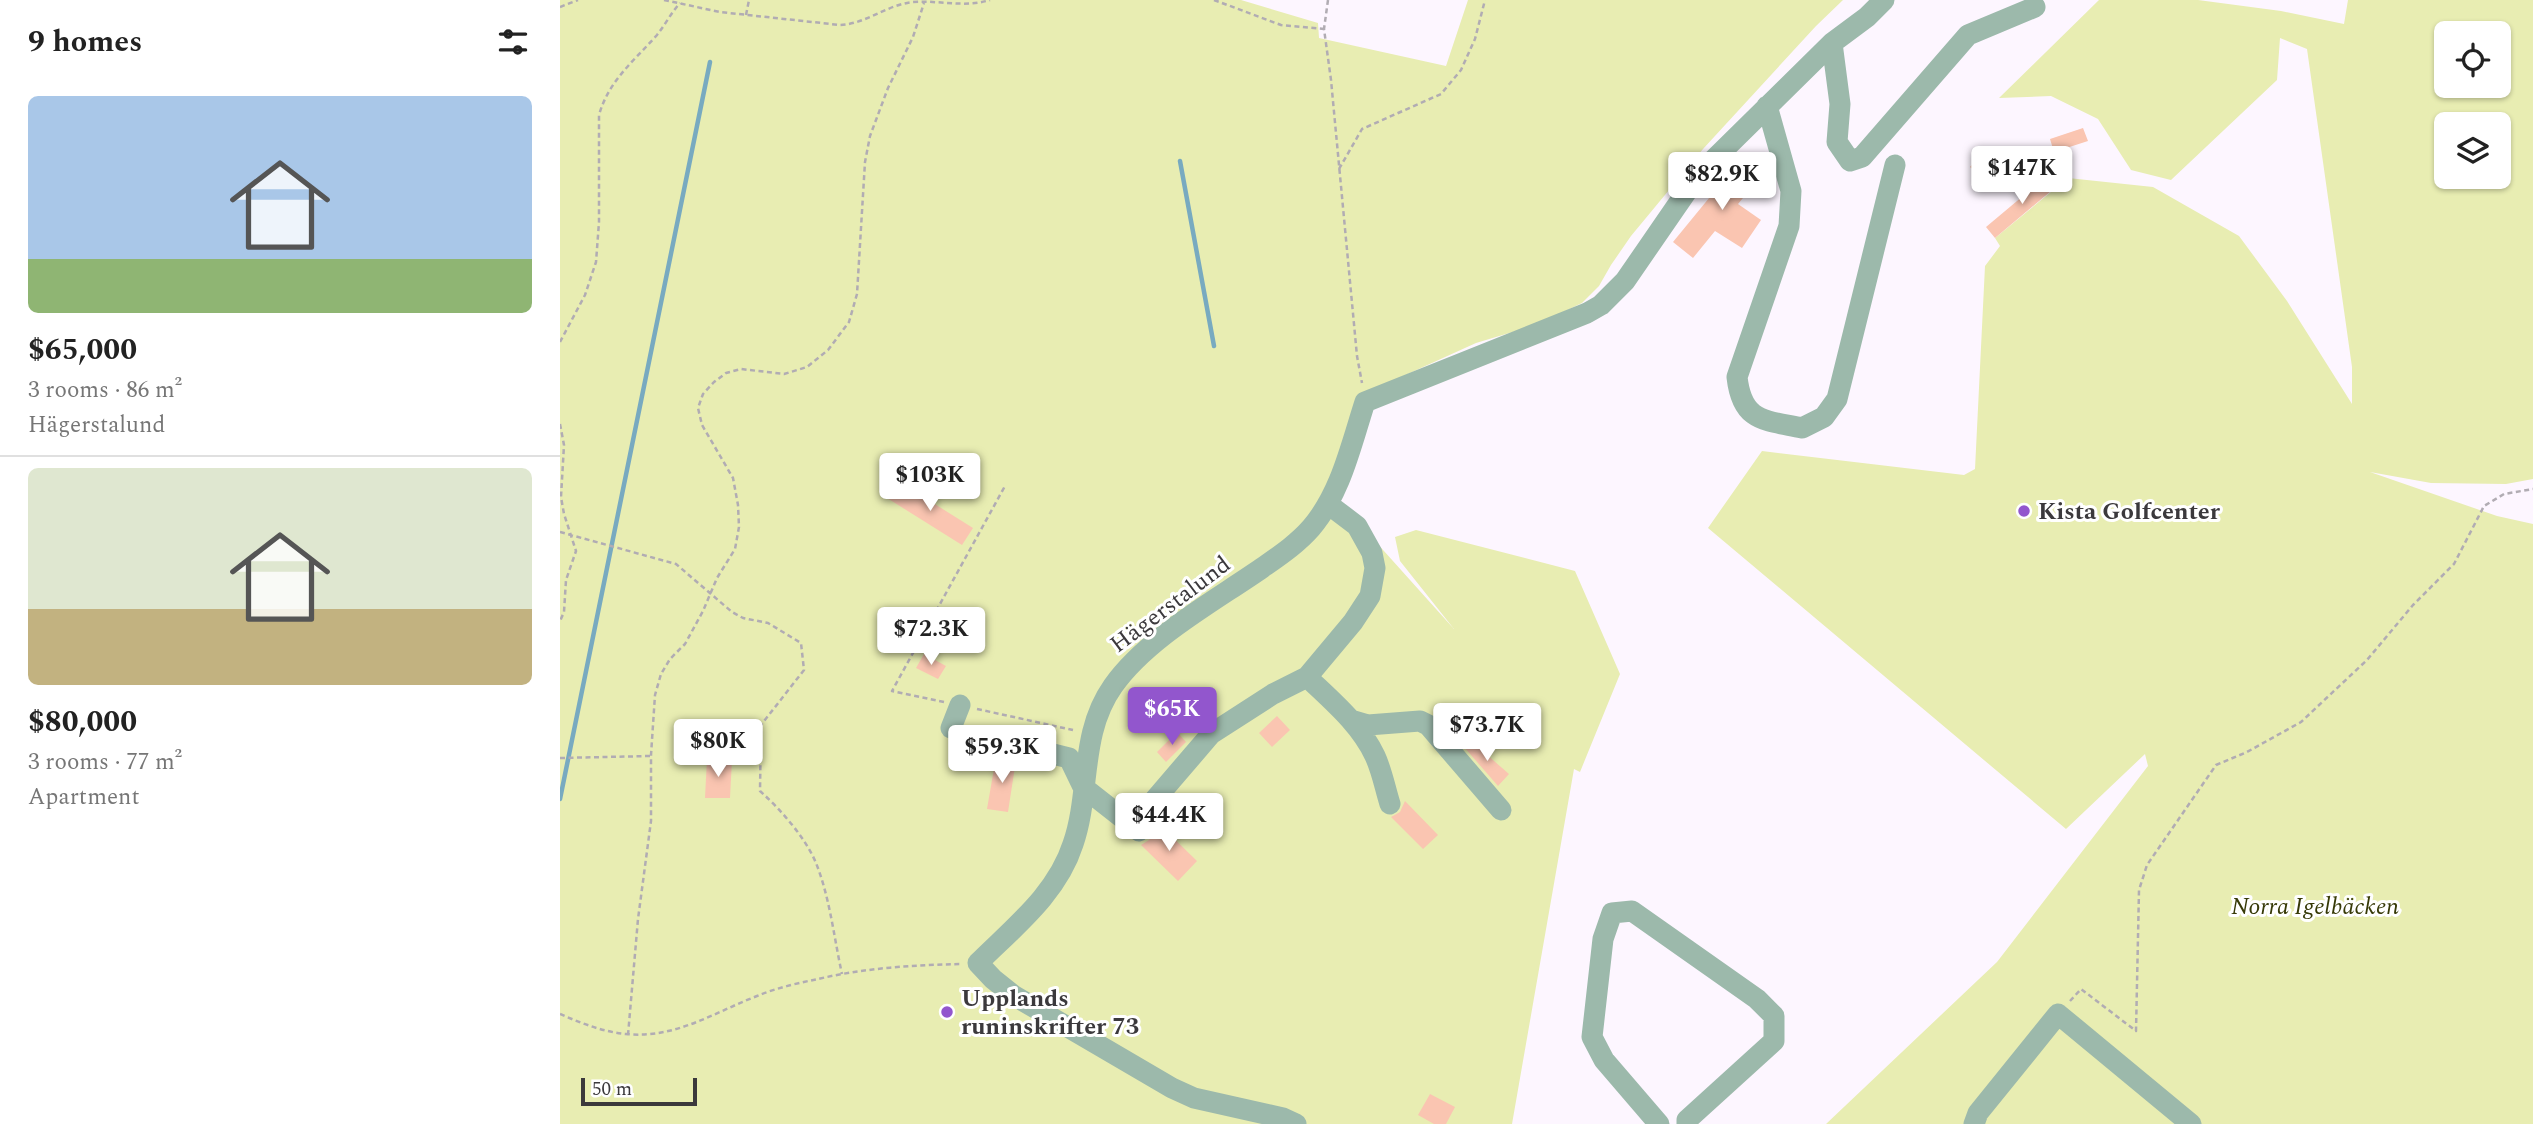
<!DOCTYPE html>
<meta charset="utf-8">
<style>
body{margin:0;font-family:Spectral,serif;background:#f6f6f6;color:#222;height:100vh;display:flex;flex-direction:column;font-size:26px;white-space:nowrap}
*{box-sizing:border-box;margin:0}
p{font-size:23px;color:#767676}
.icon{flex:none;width:38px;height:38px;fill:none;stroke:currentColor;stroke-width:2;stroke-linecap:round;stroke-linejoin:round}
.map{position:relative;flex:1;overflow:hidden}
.drawer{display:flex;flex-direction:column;background:#fff;width:560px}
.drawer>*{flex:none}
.fabs{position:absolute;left:1874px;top:21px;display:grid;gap:14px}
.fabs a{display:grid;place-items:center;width:77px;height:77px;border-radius:10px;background:#fff;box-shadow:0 2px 5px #0004;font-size:35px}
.scale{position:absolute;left:21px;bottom:18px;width:116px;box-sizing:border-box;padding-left:7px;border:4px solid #3b393c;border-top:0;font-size:19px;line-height:24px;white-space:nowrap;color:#3b393c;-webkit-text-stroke:5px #fff;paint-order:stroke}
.price{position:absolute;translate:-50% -60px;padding:0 16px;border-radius:7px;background:#fff;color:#222;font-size:23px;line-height:46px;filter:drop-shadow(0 2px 4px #0008)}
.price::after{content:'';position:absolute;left:50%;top:42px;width:21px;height:16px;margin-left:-10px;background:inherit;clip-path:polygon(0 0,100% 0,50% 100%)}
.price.active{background:#9256cd;color:#fff}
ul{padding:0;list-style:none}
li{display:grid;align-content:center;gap:14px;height:371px;padding:0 28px}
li+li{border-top:2px solid #e0e0e0}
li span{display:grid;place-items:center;height:217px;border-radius:10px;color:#555}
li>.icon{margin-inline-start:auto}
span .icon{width:126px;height:126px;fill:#fffc;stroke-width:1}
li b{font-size:30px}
h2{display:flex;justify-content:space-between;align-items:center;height:84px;padding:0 28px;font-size:30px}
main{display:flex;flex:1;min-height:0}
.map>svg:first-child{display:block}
.green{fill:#e8edb2;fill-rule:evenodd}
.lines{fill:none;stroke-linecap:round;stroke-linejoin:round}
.stream{stroke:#78aac0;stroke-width:4.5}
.building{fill:#fac5b1}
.path{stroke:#b1acb3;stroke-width:2.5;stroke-dasharray:5 3.5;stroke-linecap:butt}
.minor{stroke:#9cb9ab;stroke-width:21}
.poi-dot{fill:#9256cd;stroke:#fff;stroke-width:2.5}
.labels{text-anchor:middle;stroke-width:6;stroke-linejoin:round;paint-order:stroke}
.poi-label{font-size:24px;font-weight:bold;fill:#3b393c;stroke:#fff;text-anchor:start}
.street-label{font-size:24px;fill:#3b393c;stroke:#fff}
.park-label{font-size:24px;font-style:italic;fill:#373a07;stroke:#fff}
</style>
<main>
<section class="drawer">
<h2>9 homes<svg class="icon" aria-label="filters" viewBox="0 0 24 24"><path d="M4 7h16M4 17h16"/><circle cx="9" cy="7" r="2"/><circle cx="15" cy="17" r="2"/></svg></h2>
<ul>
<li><span style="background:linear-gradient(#a9c7e8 75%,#8fb573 0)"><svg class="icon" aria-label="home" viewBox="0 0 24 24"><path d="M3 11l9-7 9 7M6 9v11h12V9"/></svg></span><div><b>$65,000</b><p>3 rooms · 86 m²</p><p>Hägerstalund</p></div></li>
<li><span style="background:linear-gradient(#dfe7d0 65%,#c2b280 0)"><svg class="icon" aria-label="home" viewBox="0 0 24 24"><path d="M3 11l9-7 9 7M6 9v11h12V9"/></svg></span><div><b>$80,000</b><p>3 rooms · 77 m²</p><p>Apartment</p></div></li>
</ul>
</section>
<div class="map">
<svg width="1973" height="1124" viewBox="0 0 1973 1124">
<rect width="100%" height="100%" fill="#fdf6ff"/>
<!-- green -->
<path class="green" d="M0,0H681L758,23L759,38L886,66L908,0H1283L1256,26L1143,149L1071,236L1051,265L1039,286L1022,303L976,325L916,343L808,392L780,502L894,629L840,561L835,537L856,530L1015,571L1060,674L1020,772L1014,769L952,1124H0Z
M1539,0H1638L1721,11L1784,24L1788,0H1973V479L1946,484L1871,483L1810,472L1937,516L1973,524V1124H1266L1437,962L1588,766L1585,754L1506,829L1148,528L1202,451L1404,475L1415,469L1425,266L1440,246L1435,238L1508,178L1593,187L1679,236L1727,301L1792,404V367L1747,49L1720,38L1717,80L1611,180L1571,170L1538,119L1491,96L1439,98ZM1886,33H1939V86H1886ZM1886,124H1939V177H1886Z"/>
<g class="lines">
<!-- stream -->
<path class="stream" d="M620,161L654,346
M0,799L150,62"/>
</g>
<!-- building -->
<path class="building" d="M1523,128L1528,141L1494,152L1490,139Z
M1422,153L1433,162L1421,176L1410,167Z
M1172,160L1197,181L1178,204L1201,220L1182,248L1155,231L1133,258L1113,242L1154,192L1147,186L1148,183Z
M1488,175L1497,186L1435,238L1426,227Z
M338,481L413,528L402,545L327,498Z
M364,654L386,666L378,679L356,668Z
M717,716L730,730L712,747L699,733Z
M617,732L626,742L606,762L597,752Z
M910,740L949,774L938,786L904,747Z
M436,757L456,760L448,812L427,809Z
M147,759L172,760L170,798H145Z
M845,801L878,835L863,849L831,817L840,812Z
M600,825L637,861L618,881L581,845L589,840Z
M870,1094L895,1107L886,1124H874L858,1115Z"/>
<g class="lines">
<!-- path -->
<path class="path" d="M104,0L160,12L280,25C306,24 326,5 353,2C379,0 404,8 430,0
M654,0L721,25L764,29
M768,0L764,29L771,80L797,356L802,383
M0,7L18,0
M186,15L189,0
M779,169L802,129L881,94L901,70L915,39L925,0
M0,342L25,295L36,262L39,222V115C49,80 74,61 97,35C105,25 111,13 120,3
M0,424L4,445L1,497L4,514L16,551L6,580L4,612L0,621
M0,532L116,564L172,612L183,618L208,623L241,643L244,670L201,725L200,791C221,810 245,837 256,863C270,898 274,938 282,974
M384,702L332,691L445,486
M417,709L513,730
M0,758L90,756
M1510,1001L1521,989L1576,1031L1579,890L1587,865L1656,765L1687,752L1741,722L1807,660L1853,605L1894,564L1924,506L1944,494L1973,489
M0,1014C21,1023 43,1032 66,1034C115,1039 153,1013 197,996C216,988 238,983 258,979C304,968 354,965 401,964
M68,1035L78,919L91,821V755L95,695L101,674L110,659L125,644L143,611L157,578L175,549L179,527L178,505L173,478L142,425L138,408L143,394L154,382L166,373L181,369L224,374L247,367L268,350L289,322L297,294L305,162L310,136L328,88L353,37L364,3"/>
<!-- minor -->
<path class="minor" d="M1272,43L1280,104L1277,142L1290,161L1302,157L1408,35L1475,7
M1207,106L1231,191L1229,226L1177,377C1182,422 1204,420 1242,428L1264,417L1277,399L1335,165
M747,677C772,701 800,724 815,756C822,771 825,788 830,804
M791,720L808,725L860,721L868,725L941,810
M391,728L400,705
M461,746L509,758L523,787L579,831
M573,825L651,734L713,694L747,677L793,622L810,596L815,568L812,553L797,526L768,504
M736,1124L723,1118L634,1098L612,1088L453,995L433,979L418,963C454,927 497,894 513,844C531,792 519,734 553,686C587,638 653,602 702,568C719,556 737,544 751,528C781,493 791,445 805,402L1027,313L1041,305L1065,281L1138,175L1272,43L1307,17L1324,0
M1099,1124L1044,1060L1032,1037L1043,939L1052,913L1072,911L1197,999L1214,1016V1041L1127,1120V1124
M1414,1124L1418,1113L1498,1014L1631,1124"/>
</g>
<!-- markers -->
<g class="poi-dot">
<circle cx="1464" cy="511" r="7"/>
<circle cx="387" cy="1012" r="7"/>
</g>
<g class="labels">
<!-- poi labels -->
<g class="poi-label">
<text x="1478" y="519">Kista Golfcenter</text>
<text x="401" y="1006">Upplands<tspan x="401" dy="28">runinskrifter 73</tspan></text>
</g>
<!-- street labels -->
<g class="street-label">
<text transform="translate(610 604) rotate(-37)" y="8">Hägerstalund</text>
</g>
<!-- park labels -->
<g class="park-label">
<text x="1755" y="914">Norra Igelbäcken</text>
</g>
</g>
</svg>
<div class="fabs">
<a><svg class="icon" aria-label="locate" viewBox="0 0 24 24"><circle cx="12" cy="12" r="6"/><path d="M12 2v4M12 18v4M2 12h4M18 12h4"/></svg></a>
<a><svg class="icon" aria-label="layers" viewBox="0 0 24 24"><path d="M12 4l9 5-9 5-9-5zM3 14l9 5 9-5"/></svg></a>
</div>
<div class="scale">50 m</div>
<b class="price" style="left:1462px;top:206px">$147K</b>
<b class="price" style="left:1162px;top:212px">$82.9K</b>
<b class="price" style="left:370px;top:513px">$103K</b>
<b class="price" style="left:371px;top:667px">$72.3K</b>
<b class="price active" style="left:612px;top:747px">$65K</b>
<b class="price" style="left:927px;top:763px">$73.7K</b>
<b class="price" style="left:158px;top:779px">$80K</b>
<b class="price" style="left:442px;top:785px">$59.3K</b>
<b class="price" style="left:609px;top:853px">$44.4K</b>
</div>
</main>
